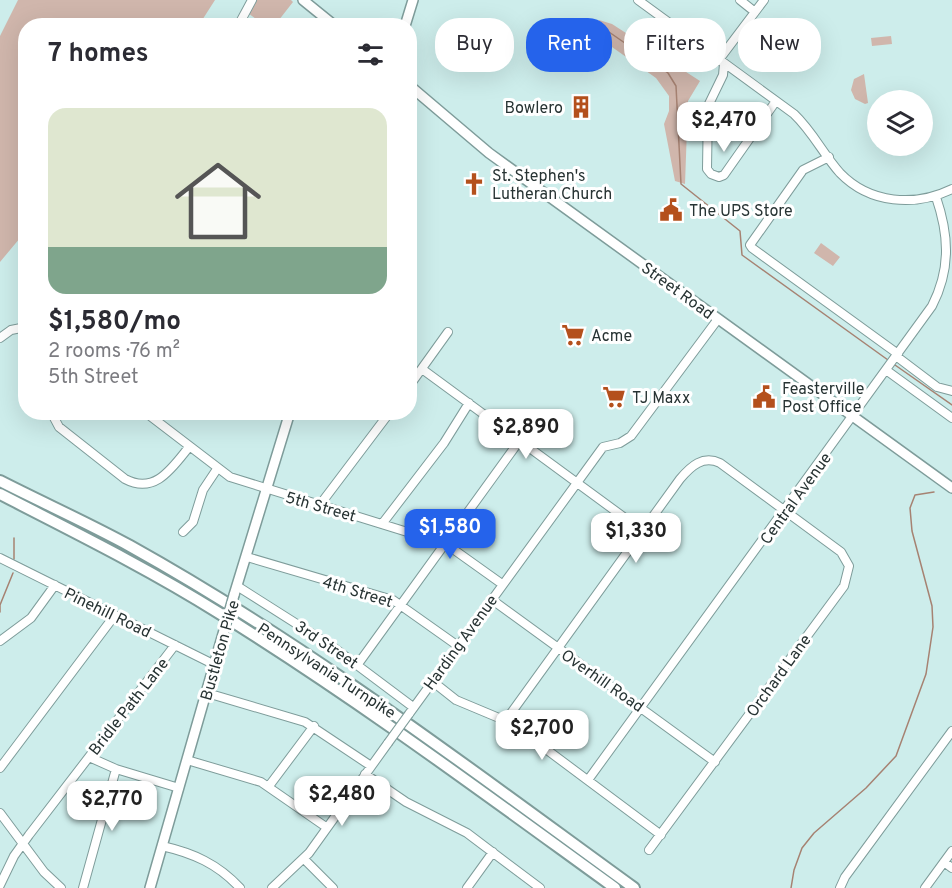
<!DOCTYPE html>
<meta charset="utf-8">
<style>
body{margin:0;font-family:Overpass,sans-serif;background:#f2f2f3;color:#2b2b33;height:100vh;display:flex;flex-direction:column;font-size:22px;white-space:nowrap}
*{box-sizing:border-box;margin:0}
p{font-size:20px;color:#7c7c81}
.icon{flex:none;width:33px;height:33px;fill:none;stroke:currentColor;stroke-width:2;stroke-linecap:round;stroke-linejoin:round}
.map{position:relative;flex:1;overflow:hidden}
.sheet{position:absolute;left:18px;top:18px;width:399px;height:402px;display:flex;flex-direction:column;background:#fff;border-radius:24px;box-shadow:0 6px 24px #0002}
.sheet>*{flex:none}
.guide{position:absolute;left:435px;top:18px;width:426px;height:54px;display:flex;gap:12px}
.buttons{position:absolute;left:867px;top:90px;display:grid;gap:12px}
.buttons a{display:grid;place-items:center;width:66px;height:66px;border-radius:50%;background:#fff;box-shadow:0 6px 24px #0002;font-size:30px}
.price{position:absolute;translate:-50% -51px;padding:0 14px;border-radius:12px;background:#fff;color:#222;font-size:20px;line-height:39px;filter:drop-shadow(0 2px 3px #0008)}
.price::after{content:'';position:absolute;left:50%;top:36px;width:18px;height:14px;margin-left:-9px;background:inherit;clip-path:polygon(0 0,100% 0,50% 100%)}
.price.active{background:#2563eb;color:#fff}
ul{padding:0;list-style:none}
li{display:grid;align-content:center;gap:12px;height:318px;padding:0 30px}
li+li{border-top:2px solid #e1e1e2}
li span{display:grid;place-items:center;height:186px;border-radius:18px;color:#555}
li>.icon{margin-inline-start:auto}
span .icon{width:108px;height:108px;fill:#fffc;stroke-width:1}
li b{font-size:26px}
h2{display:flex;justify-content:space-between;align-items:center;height:72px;padding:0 30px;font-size:26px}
.tag{padding:0 21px;border-radius:24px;background:#fff;box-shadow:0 6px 24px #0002;font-size:21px;line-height:54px}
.tag.active{background:#2563eb;color:#fff}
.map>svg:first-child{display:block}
.green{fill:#d0b6ac}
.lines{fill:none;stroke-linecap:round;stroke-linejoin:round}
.stream{stroke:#a68272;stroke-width:1.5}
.minor-casing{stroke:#7e9c9a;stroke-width:10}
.major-casing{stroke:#7e9c9a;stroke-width:12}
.highway-casing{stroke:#7e9c9a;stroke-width:14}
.minor{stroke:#fff;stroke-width:8}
.major{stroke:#fff;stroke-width:9}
.highway{stroke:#fff;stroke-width:10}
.minor-bridge-casing{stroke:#7e9c9a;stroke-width:10;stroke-linecap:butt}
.major-bridge-casing{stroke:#7e9c9a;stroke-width:12;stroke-linecap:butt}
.minor-bridge{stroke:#fff;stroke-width:8}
.major-bridge{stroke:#fff;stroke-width:9}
.labels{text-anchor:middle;stroke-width:6;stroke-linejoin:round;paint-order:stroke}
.poi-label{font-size:16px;fill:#273333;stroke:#fff;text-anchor:start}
.street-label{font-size:16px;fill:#273333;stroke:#fff}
</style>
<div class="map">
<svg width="952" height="888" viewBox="0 0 952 888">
<rect width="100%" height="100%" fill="#cdedeb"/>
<!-- green -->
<path class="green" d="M18,0H215L199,25L26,26L25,232L0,262V36Z
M257,0H291L293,2L275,25H264L248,13Z
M599,20L612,24L700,81L688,101L685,184L675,181L664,124L669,111V96L656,78L602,40L584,39Z
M891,36L892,44L872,46L871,38Z
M864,74L868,103L865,104L855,99L851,90L854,79Z
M821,243L840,257L833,266L814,253Z"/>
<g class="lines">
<!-- stream -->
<path class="stream" d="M609,32L668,73L676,86L681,184L740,231L742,255L888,360
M895,365L952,405
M14,538V559
M0,612V605L13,573
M791,888L794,870L802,848L814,833L866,788L896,756L926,674L933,627L932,606L912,531L910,508L915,495L934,492"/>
<!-- minor casing -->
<g class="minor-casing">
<path id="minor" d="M638,0L794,114C813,132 823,154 840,173C870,204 915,207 952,189
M740,0L755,12
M238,26L252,0
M718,61L764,0
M724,64L723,75L708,106L707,169L711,174L719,177L724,175L776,101
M829,157L803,170L750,245L752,248L898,354
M0,338L11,330L26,327
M896,356L937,387L952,391
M422,369L644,532
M886,370L952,418
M410,385L448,332
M51,412L59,427L125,479C155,495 172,468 189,447
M145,412L230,477L446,544L502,584
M319,506L390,412
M382,524L444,443L469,403
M183,532L193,522L203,490L217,469
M247,557L393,600L458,646
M0,558L215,665
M237,586L333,647L413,707
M491,599L715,762
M0,641L31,618L55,585
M358,664L520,440
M432,681L456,700L511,723L661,835
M207,693L305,722L371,766
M409,714L603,447L620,443L631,436L718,319
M506,720L680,479C691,466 703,455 720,463L841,552L849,566L844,586L649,850
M89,757L116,769L179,788
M187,760L261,782L326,827
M0,768L115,615
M365,774L406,802L467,833L540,888
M588,780L932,306C951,269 949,235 936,197
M269,786L314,726
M0,813L44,872L61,888
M162,846C193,853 218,864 240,888
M304,859L333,888
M944,862L952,868
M0,885L14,856L29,835L175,645
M83,888L116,769
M272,888L309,853L388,743
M467,888L493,852
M840,888L845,877L952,731
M925,888L952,851"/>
</g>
<!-- major casing -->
<g class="major-casing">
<path id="major" d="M303,0L335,26
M405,26L413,0
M410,86L489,153L952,488
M234,595L290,412
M150,888L225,627"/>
</g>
<!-- highway casing -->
<g class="highway-casing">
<path id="highway" d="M0,481C43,503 88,523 130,546C308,645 470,769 634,888
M0,494C74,532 149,569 219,613C356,698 485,794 615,888"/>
</g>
<!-- minor -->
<use href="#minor" class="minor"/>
<!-- major -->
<use href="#major" class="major"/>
<!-- highway -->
<use href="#highway" class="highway"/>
<!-- minor-bridge casing -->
<g class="minor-bridge-casing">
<path id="minor-bridge" d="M388,743L409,714"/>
</g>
<!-- major-bridge casing -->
<g class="major-bridge-casing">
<path id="major-bridge" d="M225,627L234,595"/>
</g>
<!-- minor-bridge -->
<use href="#minor-bridge" class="minor-bridge"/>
<!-- major-bridge -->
<use href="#major-bridge" class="major-bridge"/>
</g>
<!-- icons -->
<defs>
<g id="building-bare" transform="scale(1.8)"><path d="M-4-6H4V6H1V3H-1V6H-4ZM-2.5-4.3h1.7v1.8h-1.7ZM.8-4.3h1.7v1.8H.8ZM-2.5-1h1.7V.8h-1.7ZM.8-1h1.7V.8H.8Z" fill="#b4501c" stroke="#fff" stroke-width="2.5" paint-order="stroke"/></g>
<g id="church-bare" transform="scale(1.8)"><path d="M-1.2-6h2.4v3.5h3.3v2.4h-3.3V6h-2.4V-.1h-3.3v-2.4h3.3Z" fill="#b4501c" stroke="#fff" stroke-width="2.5" paint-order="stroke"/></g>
<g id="civic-bare" transform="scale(1.8)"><path d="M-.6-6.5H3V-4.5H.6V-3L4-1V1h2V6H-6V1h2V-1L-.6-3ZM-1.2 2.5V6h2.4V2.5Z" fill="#b4501c" stroke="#fff" stroke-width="2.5" paint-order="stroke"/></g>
<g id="supermarket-bare" transform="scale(1.8)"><path d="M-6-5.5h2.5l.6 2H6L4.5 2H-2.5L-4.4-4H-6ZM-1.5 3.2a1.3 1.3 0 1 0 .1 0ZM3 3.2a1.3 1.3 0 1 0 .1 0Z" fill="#b4501c" stroke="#fff" stroke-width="2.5" paint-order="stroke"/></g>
</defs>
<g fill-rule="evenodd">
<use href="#building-bare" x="581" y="107"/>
<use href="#church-bare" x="474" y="184"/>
<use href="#civic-bare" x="671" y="210"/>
<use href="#supermarket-bare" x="573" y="335"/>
<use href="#supermarket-bare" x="614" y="397"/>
<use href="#civic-bare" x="764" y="397"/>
</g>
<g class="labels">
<!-- poi labels -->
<g class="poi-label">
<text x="563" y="113" text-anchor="end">Bowlero</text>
<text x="492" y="181">St. Stephen's<tspan x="492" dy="18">Lutheran Church</tspan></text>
<text x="689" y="216">The UPS Store</text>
<text x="591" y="341">Acme</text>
<text x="782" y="394">Feasterville<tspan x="782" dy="18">Post Office</tspan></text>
<text x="632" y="403">TJ Maxx</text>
</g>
<!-- street labels -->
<g class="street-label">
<text transform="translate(678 290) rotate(36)" y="6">Street Road</text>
<text transform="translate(795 498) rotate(-54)" y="6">Central Avenue</text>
<text transform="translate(321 506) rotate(16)" y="6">5th Street</text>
<text transform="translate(358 591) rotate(17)" y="6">4th Street</text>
<text transform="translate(108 612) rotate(26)" y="6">Pinehill Road</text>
<text transform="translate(460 642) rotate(-54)" y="6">Harding Avenue</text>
<text transform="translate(327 644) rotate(34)" y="6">3rd Street</text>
<text transform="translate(219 650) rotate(-74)" y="6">Bustleton Pike</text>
<text transform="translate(327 670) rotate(33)" y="6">Pennsylvania Turnpike</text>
<text transform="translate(778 675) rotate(-54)" y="6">Orchard Lane</text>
<text transform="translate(603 680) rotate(35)" y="6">Overhill Road</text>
<text transform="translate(128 706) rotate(-52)" y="6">Bridle Path Lane</text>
</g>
</g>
</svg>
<div class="buttons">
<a><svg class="icon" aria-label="layers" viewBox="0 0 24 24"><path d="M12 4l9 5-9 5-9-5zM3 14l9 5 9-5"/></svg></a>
</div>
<b class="price" style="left:724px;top:153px">$2,470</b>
<b class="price" style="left:526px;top:460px">$2,890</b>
<b class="price active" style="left:450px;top:560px">$1,580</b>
<b class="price" style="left:636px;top:564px">$1,330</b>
<b class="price" style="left:542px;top:761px">$2,700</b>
<b class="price" style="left:342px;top:827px">$2,480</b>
<b class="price" style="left:112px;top:832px">$2,770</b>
<div class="guide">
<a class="tag">Buy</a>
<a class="tag active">Rent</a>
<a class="tag">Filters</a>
<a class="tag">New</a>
</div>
<section class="sheet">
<h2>7 homes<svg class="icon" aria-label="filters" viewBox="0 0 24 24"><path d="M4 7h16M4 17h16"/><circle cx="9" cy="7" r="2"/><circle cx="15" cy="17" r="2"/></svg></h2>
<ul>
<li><span style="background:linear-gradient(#dfe7d0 75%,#7fa58c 0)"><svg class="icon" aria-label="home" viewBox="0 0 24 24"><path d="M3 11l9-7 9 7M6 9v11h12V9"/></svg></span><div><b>$1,580/mo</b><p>2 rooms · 76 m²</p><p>5th Street</p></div></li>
</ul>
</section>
</div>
